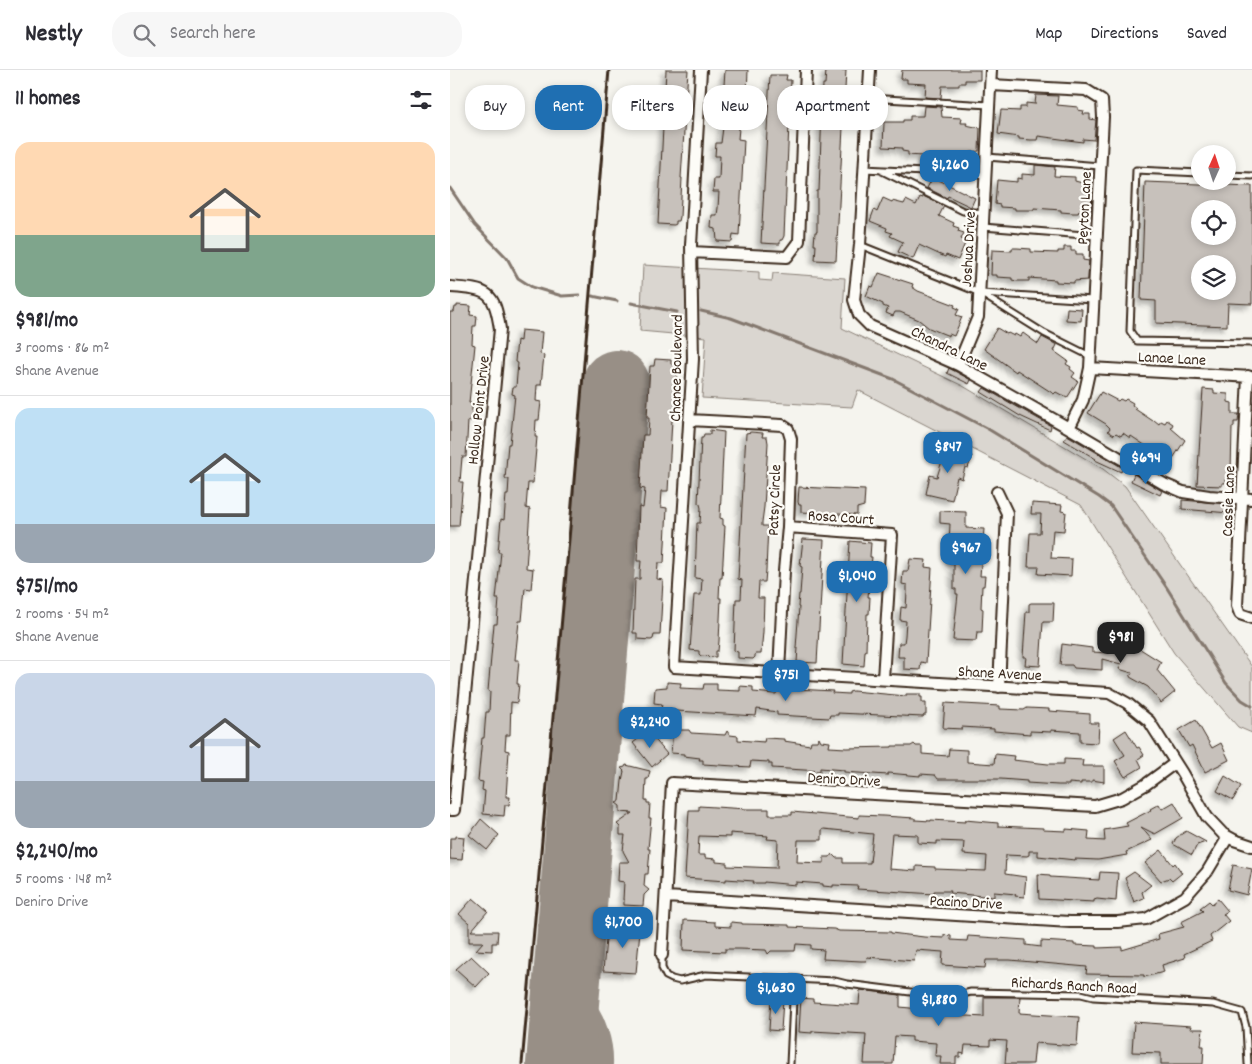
<!DOCTYPE html>
<meta charset="utf-8">
<style>
body{margin:0;font-family:Dekko,sans-serif;background:#f7f7f7;color:#2b2b33;height:100vh;display:flex;flex-direction:column;font-size:19px;white-space:nowrap}
*{box-sizing:border-box;margin:0}
p{font-size:16px;color:#7c7c81}
.icon{flex:none;width:28px;height:28px;fill:none;stroke:currentColor;stroke-width:2;stroke-linecap:round;stroke-linejoin:round}
.map{position:relative;flex:1;overflow:hidden}
.panel{display:flex;flex-direction:column;background:#fff;width:450px}
.panel>*{flex:none}
.banner{position:absolute;left:15px;top:15px;width:475px;height:45px;display:flex;gap:10px}
.needle{width:32px;rotate:3deg}
.fabs{position:absolute;left:741px;top:75px;display:grid;gap:10px}
.fabs a{display:grid;place-items:center;width:45px;height:45px;border-radius:50%;background:#fff;box-shadow:0 2px 8px #0003;font-size:25px}
.price{position:absolute;translate:-50% -42px;padding:0 11px;border-radius:10px;background:#1f6fb2;color:#fff;font-size:16px;line-height:32px;filter:drop-shadow(0 1px 2px #0008)}
.price::after{content:'';position:absolute;left:50%;top:30px;width:15px;height:11px;margin-left:-8px;background:inherit;clip-path:polygon(0 0,100% 0,50% 100%)}
.price.active{background:#222;color:#fff}
ul{padding:0;list-style:none}
li{display:grid;align-content:center;gap:10px;height:265px;padding:0 15px}
li+li{border-top:1px solid #e1e1e2}
li span{display:grid;place-items:center;height:155px;border-radius:15px;color:#555}
li>.icon{margin-inline-start:auto}
span .icon{width:90px;height:90px;fill:#fffc;stroke-width:1}
li b{font-size:21px}
h2{display:flex;justify-content:space-between;align-items:center;height:60px;padding:0 15px;font-size:21px}
.pill{padding:0 18px;border-radius:20px;background:#fff;box-shadow:0 2px 8px #0003;font-size:18px;line-height:45px}
.pill.active{background:#1f6fb2;color:#fff}
header{display:flex;align-items:center;gap:30px;box-sizing:border-box;height:70px;padding:0 25px;background:#fff;border-bottom:1px solid #e1e1e2}
header strong{font-size:24px}
nav{display:flex;gap:28px;margin-inline-start:auto;font-size:18px}
.search{width:350px;height:45px;background:#f7f7f7;display:flex;align-items:center;gap:12px;box-sizing:border-box;padding:0 18px;border-radius:20px;color:#7c7c81;font-size:19px}
main{display:flex;flex:1;min-height:0}
.map>svg:first-child{display:block}
.green{fill:#dad6d0;stroke:#8a8077}
.lines{fill:none;stroke-linecap:round;stroke-linejoin:round}
.stream{stroke:#84786e;stroke-width:3}
.taxiway{stroke:#988f86;stroke-width:28}
.runway{stroke:#988f86;stroke-width:68}
.building{fill:#c7c1bb;stroke:#3b2a1e;fill-rule:evenodd;filter:url(#shadow)}
.service-casing{stroke:#3b2a1e;stroke-width:9}
.minor-casing{stroke:#3b2a1e;stroke-width:14}
.service{stroke:#fdfcf7;stroke-width:5}
.minor{stroke:#fdfcf7;stroke-width:10}
.rail{stroke:#3b2a1e;stroke-width:3}
.labels{text-anchor:middle;stroke-width:4.5;stroke-linejoin:round;paint-order:stroke}
.street-label{font-size:16px;fill:#3b2a1e;stroke:#fdfcf7}
</style>
<header>
<strong>Nestly</strong>
<div class="search"><svg class="icon" aria-label="search" viewBox="0 0 24 24"><circle cx="10" cy="10" r="6"/><path d="M15 15l6 6"/></svg>Search here</div>
<nav><a>Map</a><a>Directions</a><a>Saved</a></nav>
</header>
<main>
<section class="panel">
<h2>11 homes<svg class="icon" aria-label="filters" viewBox="0 0 24 24"><path d="M4 7h16M4 17h16"/><circle cx="9" cy="7" r="2"/><circle cx="15" cy="17" r="2"/></svg></h2>
<ul>
<li><span style="background:linear-gradient(#ffd9b3 60%,#7fa58c 0)"><svg class="icon" aria-label="home" viewBox="0 0 24 24"><path d="M3 11l9-7 9 7M6 9v11h12V9"/></svg></span><div><b>$981/mo</b><p>3 rooms · 86 m²</p><p>Shane Avenue</p></div></li>
<li><span style="background:linear-gradient(#bfe0f5 75%,#9aa5b1 0)"><svg class="icon" aria-label="home" viewBox="0 0 24 24"><path d="M3 11l9-7 9 7M6 9v11h12V9"/></svg></span><div><b>$751/mo</b><p>2 rooms · 54 m²</p><p>Shane Avenue</p></div></li>
<li><span style="background:linear-gradient(#c9d6e8 70%,#9aa5b1 0)"><svg class="icon" aria-label="home" viewBox="0 0 24 24"><path d="M3 11l9-7 9 7M6 9v11h12V9"/></svg></span><div><b>$2,240/mo</b><p>5 rooms · 148 m²</p><p>Deniro Drive</p></div></li>
</ul>
</section>
<div class="map">
<svg width="802" height="994" viewBox="0 0 802 994">
<defs>
<filter id="shadow"><feDropShadow dx="-4" dy="4" stdDeviation="2.5" flood-color="#0004"/></filter>
</defs>
<rect width="100%" height="100%" fill="#f5f4ee"/>
<filter id="ink" filterUnits="userSpaceOnUse"><feTurbulence type="fractalNoise" baseFrequency=".02" numOctaves="2"/><feDisplacementMap in="SourceGraphic" scale="10" xChannelSelector="R" yChannelSelector="G"/><feConvolveMatrix kernelMatrix="1 2 1 2 8 2 1 2 1" color-interpolation-filters="sRGB"/></filter>
<g filter="url(#ink)">
<!-- green -->
<path class="green" d="M193,195L309,202V210L322,211L323,203L395,208L392,258L513,316L653,399L675,416L802,597V663L788,657L724,583L631,435L408,320L402,337L252,328L256,267L190,261Z"/>
<g class="lines">
<!-- stream -->
<path class="stream" d="M0,118L25,155L57,188L68,208L82,217L112,226L129,225
M142,226L167,231
M181,233L227,242
M251,241L281,248L443,309L538,359L649,427L661,436L717,518L776,613L792,630L802,636"/>
<!-- taxiway -->
<path class="taxiway" d="M116,926C120,929 125,932 129,935C142,949 150,975 149,994"/>
<!-- runway -->
<path class="runway" d="M110,994L166,314"/>
</g>
<!-- building -->
<path class="building" d="M216,0H238L231,108H232L230,147L229,151H226V154L224,155L208,154Z
M275,0H298L296,49L290,48L288,69L294,70L289,165L283,164L282,172L267,171L266,159L261,158L262,145H267L268,138L269,122H263L264,109H269L270,86H265L266,73H271L274,50H272L273,43L267,42L268,29L273,30Z
M376,0H396L386,191L365,190L366,175H364L365,162H367V121H369L373,14H375Z
M452,0H530V10H515V13H509V16H492L491,28L475,27L476,14L457,13V9H451Z
M320,5H337L336,10H341L334,166L332,170H330V174H328L311,173Z
M586,25L608,26L607,35L628,37V40L634,41L633,44H640V49L646,50L644,70L633,69V72L588,66L587,70H581L569,69V67L548,64L551,40L570,41V37H576V33L585,34Z
M474,36L491,37L492,47L512,48L511,53H517L516,55L530,58L529,81L510,84V88L489,87V96H471L472,86L458,85V82L452,81V78L433,77L434,52H453V50H460V46H473Z
M585,95L605,97L604,106L625,107V111L636,114V120H642L641,140L638,139V142L629,141L628,143H623L611,142V140L584,138V140H565V138L550,137V135L545,134L547,110L567,112V108L572,109V104L585,105Z
M483,107L525,128L521,137L498,126L497,128L477,118Z
M695,112L802,116V234L778,233L777,256L706,253V231L691,230ZM750,139H778V166H750ZM750,194H778V221H750Z
M473,126L494,136L489,146L504,153L503,156L509,158L508,161L514,163L511,169L516,171L508,190L496,185L495,187L469,175L463,189L448,182L453,172L440,166L442,163L436,161L437,158L420,151L424,140L427,142L433,128L442,132V131L454,134L456,130L466,135L470,127L473,128Z
M614,177H621V181H626V184H633V190L639,191L638,210L624,211V213L606,212V210L579,208V211H567L562,210V208L547,207V205H541L542,180L562,181V178H567L581,179V182L608,183V181H614Z
M429,203L463,214L462,217L468,221L505,235L504,237L509,239L506,245L512,247L504,266L499,264V266L479,258L469,250L450,242H445L443,246L436,243L438,238L433,236V234L416,226L420,216L423,217Z
M7,235L21,236L20,245L27,246L26,256H23L22,274L25,275L24,285L19,333H22V342L21,351H18L16,387H12L10,412H13L9,456H0V242H4L5,237H7Z
M617,238L632,239L631,251L616,250Z
M547,258L557,264L558,263L564,266L565,264L570,267L573,263L588,274L592,267L607,275L604,281L618,291L616,294L621,297L620,299L625,303L622,307L628,311L617,328L606,322L604,324L567,300L566,302L534,279Z
M71,260L92,262L90,284L94,285L91,315H87L86,331L91,332L89,350H86L85,367H87L83,413H78L76,438L80,439L76,498L83,499L81,519L75,518L72,551H69L65,590H69L67,614H69L67,633L61,632L60,665H56L55,680L59,681L56,727H60L59,735H55L54,746L33,744L35,721L32,720L33,712L28,711L32,668H34L36,642H39L40,622L38,621L44,554H47L49,529H46L51,482H48L49,472L51,449L54,450L56,425H58L59,409H55L58,374H60L65,325L62,324L63,317H66L68,293L65,292L67,270L70,271Z
M205,289L221,290V294H227L225,350H222L218,421H212L211,437L217,438L214,493H208L207,509L213,510L210,565H204L203,569L201,570L187,569V563H183L185,509H190V502L191,491H187L189,437L193,438L195,419L190,418L193,365H198L199,348H197L200,296H204Z
M499,298L521,310L519,314L497,303Z
M534,318L601,356L600,360L570,346L531,322Z
M753,319L764,320V323L778,324V332L782,333V344H789L788,352H784V357H782L781,402H779L778,409H775V413H772V416L747,415Z
M651,322L668,331L670,329L674,331L676,329L683,333L682,335L686,338L685,339L703,351L704,350L709,354L711,351L715,353L717,350L723,354L721,358L735,370L722,390L712,385L711,388L705,385L694,378L696,376L681,366L680,368L673,363L671,366L666,363L664,365L658,361L660,358L656,354L638,343Z
M260,360L274,362L270,448L273,449V455L275,456L272,508H270L269,528H271L269,571L268,581H266V587L251,586L249,584V581L240,580L244,525H251L252,509L245,508L247,453H250L251,438L250,434L248,433L251,368H253L254,364H260Z
M301,362L313,363L312,367H317L318,373L314,437L312,452V456H318L316,500L315,512H309L308,528H314L313,562L311,584H305V587L303,589L288,588V582L284,581L286,529H291L292,510L288,509L296,363Z
M617,365L673,398L671,402L645,390L646,389L614,370Z
M496,378L522,386L518,398L515,397L512,409L507,407L502,430L476,424L480,405L487,407Z
M684,404L712,421L710,425L681,411Z
M349,417L415,420L414,436L407,438V445L351,442V435H349L348,432Z
M732,430L780,434L779,443L732,439Z
M582,433L612,435L611,441L616,442L614,461L603,460L601,488L622,489L621,506L588,504L589,497H578L580,463H590L591,444H581Z
M490,441L516,442V458L534,459L530,506H535L534,516H532L531,538L533,539L532,562H527L526,571L503,570L508,524H506V519H504V494H500L501,475H499L500,454L490,453Z
M353,469L374,470L367,593L347,592L348,578H346L349,537H348L349,524H350L352,497L350,496Z
M400,471L421,473L420,487H422L418,527H420L419,544H417L416,581H415L414,596L393,594Z
M460,489L476,490L475,497L482,498L476,593L471,592L470,600L454,599V587H448L449,573H454L455,566L456,551L450,550L451,537L456,538L457,522V515L452,514L453,501H458Z
M581,533H604L603,552H593L590,596L575,595L576,587H573L576,542H579V534Z
M665,566L679,570L678,574L684,575L711,592L707,600L725,622L711,633L698,617L680,607L682,603L669,599L671,594L652,589V600L624,598L622,595H610L612,574L642,578V582L660,583Z
M217,612L231,613L230,618L253,619L254,614H267V620L290,621V616L303,617V622L326,624L327,618L383,621L382,623L399,624V622L403,621L456,626V624H470V627H472V633H476V645H474L473,647L388,643V645H380L379,648L327,645V642L307,639L306,646L211,640L212,634L204,633L205,618L217,617Z
M495,633L550,636V639L574,640L577,638L599,639V641L640,644V653H649L648,673L630,672V662L601,660V662L580,661V664L544,661V659L512,657V659L493,658Z
M746,650L762,678L771,673L779,690L755,702L742,675L739,677L729,660Z
M223,660H239L241,663L275,665L277,661L280,665L288,666V670L314,672L315,668L334,669V671L360,675L361,671H367L369,667L371,671L380,672L379,677L396,678L442,677V676H461L464,674L466,676H472V684L498,686L499,679L517,680V692L544,694L545,684L564,686L563,690L598,694H614V689L633,690L632,696H654V712L642,710V712H631V714L619,713V715H608L577,713V711L551,709H488L485,705L470,704V706L438,703V705L394,702V700L370,698V701L322,698V694H319V692L301,691L300,697L253,694V690H249L250,688L234,686V684L221,683Z
M676,660L687,678L689,677L694,685L688,689L692,697L675,707L665,691L675,685L664,668Z
M198,661L217,684L202,697L183,673L188,669L187,666H191Z
M176,695L200,701L198,709H196L195,730H197V733H200L199,748H201L198,779H200L198,804H195L194,816L199,820L194,825L193,836L174,835V830H173L174,812L168,811L169,792H179L173,781L175,765H170V757L167,754L183,743L170,742V736L166,733L170,731L172,711L174,701L171,698L175,697Z
M775,706L791,716L783,730L767,721Z
M724,732L733,748L705,764L691,757L702,770L676,782L677,785L648,790L625,789V790L588,786V781H579V785L577,786L556,785L555,804L576,807L574,827L565,826L566,824L544,822V827L500,823L501,821H484V824L407,819L408,816L383,815V817L373,816V814L346,812V815L314,812V813H303L304,811L276,809V811L235,808L239,740H249V736L297,739H319V745H342V742L409,748V745L433,746L465,748V750L481,751V750L515,752V750L548,753V756L593,758V760L616,761V759L639,761L638,770L655,771L654,760L678,756L676,753L701,740L700,739L709,734L712,739ZM374,759L423,764L420,793H393V788H386L382,784L380,787H374V793L347,792L348,770H372V760ZM280,763L318,766L317,769L328,770L327,798L277,796V793L266,792V789L255,788V785H248L249,766L280,767ZM442,764L468,765V773L487,774V771L514,772L513,784L537,786L536,801L485,799V797L466,796V801L439,799Z
M31,749L49,765L37,780L19,765Z
M736,761L756,772L747,775L742,785L723,774L726,768Z
M6,766L14,767L12,790L0,789V768H6Z
M711,780L723,795L725,793L732,803L722,811L719,808L711,811L695,793Z
M783,795L802,799L797,825L778,820Z
M650,802L668,803L666,831L647,829L644,830V832L589,829L588,804L600,805V807L649,810Z
M684,802L701,815L692,822L694,828L684,832L675,808Z
M23,828L38,841L21,861H48L47,873H42V881L26,880L33,872H19V853L9,844Z
M768,829L778,841L773,844L779,851L760,866L762,871L734,884L735,888L712,895L714,902L694,907V905L636,904L637,897L560,890H536L535,898L492,895L493,882L466,880L464,891L417,887L416,891H411L373,889L374,880L361,879V875L346,874L345,881H321L318,884L316,880L290,879H275V882L233,880L234,850L265,852V856L281,857V852L292,853V854L339,855V857L384,859L389,861L441,862V863L474,867L494,868V865L501,866V870L517,871L518,866L576,870V875L591,877V871L624,873V875L647,876V878L672,877V880L709,869L708,864L734,857L731,852L753,841L750,838L759,831L762,834Z
M177,850H191L186,903L153,901L157,859L176,861Z
M21,886L39,903L26,917L6,899Z
M410,920L450,925V937L470,939V943L534,947V927H570L569,943L629,947L627,976L585,973L583,994H555L557,971L540,970V976L515,975L514,984L510,983V987H506V994H490L491,986H485L486,973L462,971V967L445,966L443,994H414L416,964L362,961V963L349,962L351,928L363,929V932L409,935Z
M321,929H333L331,961L319,960Z
M684,952L741,956L740,959H753L751,976H754L753,994H711V983L682,982Z"/>
<g class="lines">
<!-- service casing -->
<g class="service-casing">
<path id="service" d="M418,28L539,35
M537,87L650,96
M414,99L535,105
M432,101L513,141L534,143
M750,103L686,100L680,261L687,271L802,273
M778,105L802,106
M533,157L647,166
M410,175L530,223L594,263L640,286
M531,223L643,230
M212,885V898L216,906L222,909L230,911L256,905L385,911L397,914L500,927L521,922L631,924L643,927L763,934L792,942L796,957L798,994
M340,994L344,909"/>
</g>
<!-- minor casing -->
<g class="minor-casing">
<path id="minor" d="M251,0L241,175L243,289L224,597L659,623L677,633L699,651L732,703L757,747L773,764L784,770L802,776
M420,0L410,175L404,230L409,245L420,256L508,295L619,358L714,414L733,422L759,426L802,429
M541,15L636,20L652,30L653,47L640,298L633,330L619,358
M241,182L337,187L349,171L356,0
M0,217C38,220 44,220 50,259L4,740H0
M508,295L528,247L541,0
M640,298L802,307
M798,306L787,536L790,544L802,548
M239,350L332,355L338,359L341,369L338,457L334,501L329,602
M547,422L557,443L549,617
M338,457L442,465L433,609
M216,827L620,852H668L696,849L735,827L757,802L778,767
M212,885L222,713L645,736L672,728L695,715L725,693"/>
</g>
<!-- service -->
<use href="#service" class="service"/>
<!-- minor -->
<use href="#minor" class="minor"/>
<!-- rail -->
<path class="rail" d="M72,994L119,469L159,0"/>
</g>
</g>
<g class="labels">
<!-- street labels -->
<g class="street-label">
<text transform="translate(633 138) rotate(-87)" y="6">Peyton Lane</text>
<text transform="translate(517 179) rotate(-87)" y="6">Joshua Drive</text>
<text transform="translate(500 277) rotate(26)" y="6">Chandra Lane</text>
<text transform="translate(722 287) rotate(3)" y="6">Lanae Lane</text>
<text transform="translate(225 298) rotate(-89)" y="6">Chance Boulevard</text>
<text transform="translate(27 340) rotate(-84)" y="6">Hollow Point Drive</text>
<text transform="translate(323 430) rotate(-88)" y="6">Patsy Circle</text>
<text transform="translate(777 431) rotate(-88)" y="6">Cassie Lane</text>
<text transform="translate(391 446) rotate(4)" y="6">Rosa Court</text>
<text transform="translate(550 602) rotate(3)" y="6">Shane Avenue</text>
<text transform="translate(394 708) rotate(3)" y="6">Deniro Drive</text>
<text transform="translate(516 831) rotate(3)" y="6">Pacino Drive</text>
<text transform="translate(624 914) rotate(3)" y="6">Richards Ranch Road</text>
</g>
</g>
</svg>
<div class="fabs">
<a><svg class="needle" viewBox="-14 -14 28 28"><path d="M0-13l5 13h-10z" fill="#e53935"/><path d="M0 13l5-13h-10z" fill="#7c7c81"/></svg></a>
<a><svg class="icon" aria-label="locate" viewBox="0 0 24 24"><circle cx="12" cy="12" r="6"/><path d="M12 2v4M12 18v4M2 12h4M18 12h4"/></svg></a>
<a><svg class="icon" aria-label="layers" viewBox="0 0 24 24"><path d="M12 4l9 5-9 5-9-5zM3 14l9 5 9-5"/></svg></a>
</div>
<b class="price" style="left:500px;top:122px">$1,260</b>
<b class="price" style="left:498px;top:404px">$847</b>
<b class="price" style="left:696px;top:415px">$694</b>
<b class="price" style="left:516px;top:505px">$967</b>
<b class="price" style="left:407px;top:533px">$1,040</b>
<b class="price active" style="left:671px;top:594px">$981</b>
<b class="price" style="left:336px;top:632px">$751</b>
<b class="price" style="left:200px;top:679px">$2,240</b>
<b class="price" style="left:173px;top:879px">$1,700</b>
<b class="price" style="left:326px;top:945px">$1,630</b>
<b class="price" style="left:489px;top:957px">$1,880</b>
<div class="banner">
<a class="pill">Buy</a>
<a class="pill active">Rent</a>
<a class="pill">Filters</a>
<a class="pill">New</a>
<a class="pill">Apartment</a>
</div>
</div>
</main>
